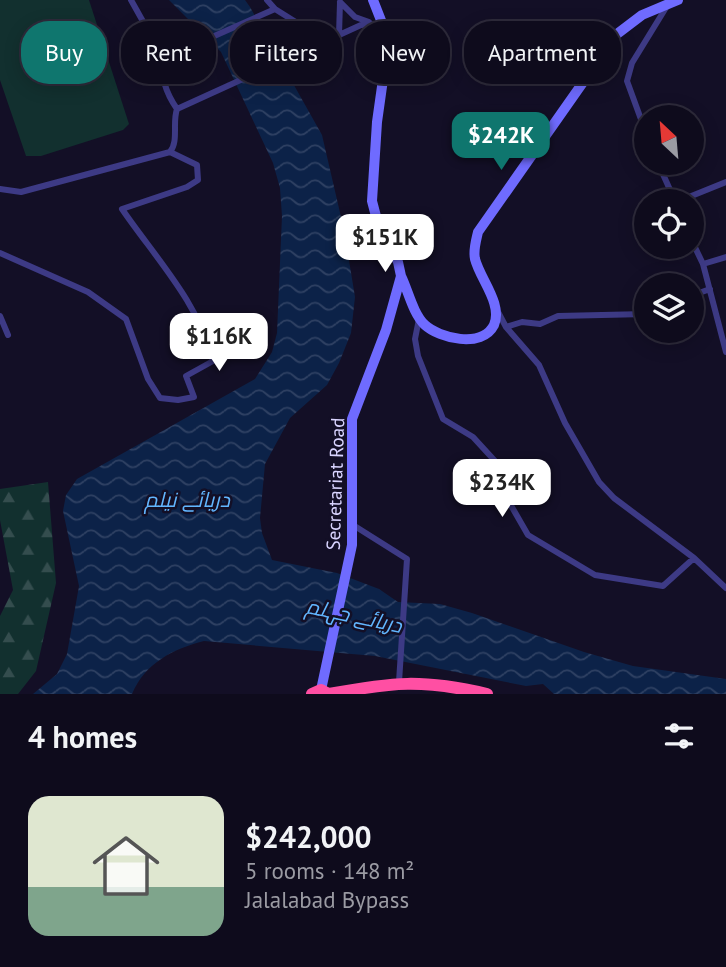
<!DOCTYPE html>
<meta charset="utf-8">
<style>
body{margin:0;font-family:"PT Sans",Cairo,sans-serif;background:#1c1929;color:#f1f3f6;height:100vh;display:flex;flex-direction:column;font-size:26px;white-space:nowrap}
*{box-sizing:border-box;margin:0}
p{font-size:23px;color:#9b9ba3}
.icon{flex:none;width:38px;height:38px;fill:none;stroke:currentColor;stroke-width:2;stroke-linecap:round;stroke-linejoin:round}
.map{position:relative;height:694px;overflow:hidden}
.side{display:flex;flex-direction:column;background:#0e0b1c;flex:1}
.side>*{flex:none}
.top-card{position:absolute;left:21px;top:21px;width:684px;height:63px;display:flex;gap:14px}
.needle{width:46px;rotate:334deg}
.buttons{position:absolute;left:634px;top:105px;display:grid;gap:14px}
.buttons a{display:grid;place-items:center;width:70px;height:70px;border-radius:50%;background:#0e0b1c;box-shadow:0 4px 18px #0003,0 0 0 2px #2e2b3b;font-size:35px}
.price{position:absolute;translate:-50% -60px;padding:0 16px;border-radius:14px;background:#fff;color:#222;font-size:23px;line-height:46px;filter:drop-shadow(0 2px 4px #0008)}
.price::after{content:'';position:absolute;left:50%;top:42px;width:21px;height:16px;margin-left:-10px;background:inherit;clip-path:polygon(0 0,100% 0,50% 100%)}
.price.on{background:#0f766e;color:#fff}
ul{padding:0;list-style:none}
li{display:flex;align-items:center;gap:21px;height:175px;padding:0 28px}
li+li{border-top:2px solid #2e2b3b}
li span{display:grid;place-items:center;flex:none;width:196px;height:140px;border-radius:21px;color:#555}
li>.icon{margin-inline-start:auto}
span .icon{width:84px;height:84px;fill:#fffc;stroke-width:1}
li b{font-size:30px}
h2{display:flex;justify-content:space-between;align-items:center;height:84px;padding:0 28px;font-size:30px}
.chip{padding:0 24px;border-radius:28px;background:#0e0b1c;box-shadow:0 4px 18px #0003,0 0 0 2px #2e2b3b;font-size:24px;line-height:63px}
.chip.on{background:#0f766e;color:#fff}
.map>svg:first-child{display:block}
.grass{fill:#12302f}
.forest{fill:url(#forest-firs)}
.water{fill:url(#water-waves)}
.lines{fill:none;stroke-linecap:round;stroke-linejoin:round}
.street{stroke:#3d3a85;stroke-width:6}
.secondary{stroke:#6f6bff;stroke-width:10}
.highway{stroke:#ff4fa3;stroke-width:12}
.labels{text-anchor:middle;stroke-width:5;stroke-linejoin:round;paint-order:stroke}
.street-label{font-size:19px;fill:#d9d4ff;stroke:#130f26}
.water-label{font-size:21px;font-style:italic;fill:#62b6ff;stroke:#130f26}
</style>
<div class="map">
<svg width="726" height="694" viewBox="0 0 726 694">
<defs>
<pattern id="forest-firs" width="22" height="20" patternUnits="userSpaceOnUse" patternTransform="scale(1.75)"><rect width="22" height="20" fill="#12302f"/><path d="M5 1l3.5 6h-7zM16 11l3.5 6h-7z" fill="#344d4e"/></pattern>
<pattern id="water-waves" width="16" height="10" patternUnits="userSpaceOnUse" patternTransform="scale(1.75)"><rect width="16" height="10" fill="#0c2248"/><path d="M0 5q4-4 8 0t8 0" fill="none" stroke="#2f4163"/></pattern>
</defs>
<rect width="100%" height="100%" fill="#130f26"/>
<!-- grass -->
<path class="grass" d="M0,0H89L129,124L123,130L41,156H26L0,80Z"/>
<!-- forest -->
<path class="forest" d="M48,482L56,583L36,671L18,694H0V616L13,590L0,520V489Z"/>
<!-- water -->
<path class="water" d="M169,0H245L250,7L322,135L344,230L355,297L351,333L339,363L327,385L290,418L265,464L260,518L262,533L272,560L337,573L379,589L398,602L440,604L472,613L584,652L633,666L726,679V694H554L543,684L526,686L375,656L204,641C173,649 145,663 132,694H33L57,674L67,654L79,586L63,511L66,495L77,479L255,379L272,352L277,333L282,216L280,188L273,163L221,52Z"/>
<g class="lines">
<!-- street -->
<path class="street" d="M131,0L164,59
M267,0L275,9
M340,2L355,17L369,22
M339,35L340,2
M177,109L361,25L382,24
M646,133L627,81L632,63L667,6
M658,163L675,201
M0,189L21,192L170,152C179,141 172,123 177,109C168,96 156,71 167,57L275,9L326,41
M679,201L726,182
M691,239L703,264L726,352
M0,253L88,292L126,319L148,379L160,398L178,400L194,397L186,376L213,361C200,304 154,256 122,209L187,187L198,180L197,165L170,152
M703,264L726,257
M691,296L710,289
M497,310L506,327L539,365L565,423L599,482L614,498L694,558L726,588
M0,316L8,335
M419,319L415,339L418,356L443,419L473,437L495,461L505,495L528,535L595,575L663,586L694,558
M506,327L522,322L540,324L558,316L646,314
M353,525L407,559L399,682"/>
<!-- secondary -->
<path class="secondary" d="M401,276C408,290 413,314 425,325C439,338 482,349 494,325C503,304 480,279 475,259C473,250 476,241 478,232L617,34L642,15L678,0
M321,690L352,545V419L386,330L401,276L398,262L378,224L372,201L377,122L387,51L384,28L373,0"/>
<!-- highway -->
<path class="highway" d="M312,694L321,690L328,694
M329,694C393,682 422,679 487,694"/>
</g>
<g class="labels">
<!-- street labels -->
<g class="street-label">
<text transform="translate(335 484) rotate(-88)" y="7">Secretariat Road</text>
</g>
<!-- water labels -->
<g class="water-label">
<text x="187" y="507">دریائے نیلم</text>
<text transform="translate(354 616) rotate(12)" y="7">دریائے جہلم</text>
</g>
</g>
</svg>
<div class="buttons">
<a><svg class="needle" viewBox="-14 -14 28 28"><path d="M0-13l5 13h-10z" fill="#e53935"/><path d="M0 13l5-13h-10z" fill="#9b9ba3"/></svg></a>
<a><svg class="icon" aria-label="locate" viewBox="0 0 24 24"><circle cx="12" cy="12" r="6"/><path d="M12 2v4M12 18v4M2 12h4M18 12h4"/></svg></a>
<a><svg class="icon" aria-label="layers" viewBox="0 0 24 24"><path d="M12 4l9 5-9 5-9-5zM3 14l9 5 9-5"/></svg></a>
</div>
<b class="price on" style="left:501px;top:172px">$242K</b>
<b class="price" style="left:385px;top:274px">$151K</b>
<b class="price" style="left:219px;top:373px">$116K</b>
<b class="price" style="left:502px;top:519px">$234K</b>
<div class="top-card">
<a class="chip on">Buy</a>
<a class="chip">Rent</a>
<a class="chip">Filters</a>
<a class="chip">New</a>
<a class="chip">Apartment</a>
</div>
</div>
<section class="side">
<h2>4 homes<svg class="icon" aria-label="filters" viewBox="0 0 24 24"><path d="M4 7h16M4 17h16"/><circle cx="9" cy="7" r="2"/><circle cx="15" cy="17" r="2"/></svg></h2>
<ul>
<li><span style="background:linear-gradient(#dfe7d0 65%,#7fa58c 0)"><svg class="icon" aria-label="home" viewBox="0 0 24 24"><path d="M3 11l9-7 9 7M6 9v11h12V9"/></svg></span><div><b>$242,000</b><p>5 rooms · 148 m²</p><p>Jalalabad Bypass</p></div></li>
</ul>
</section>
